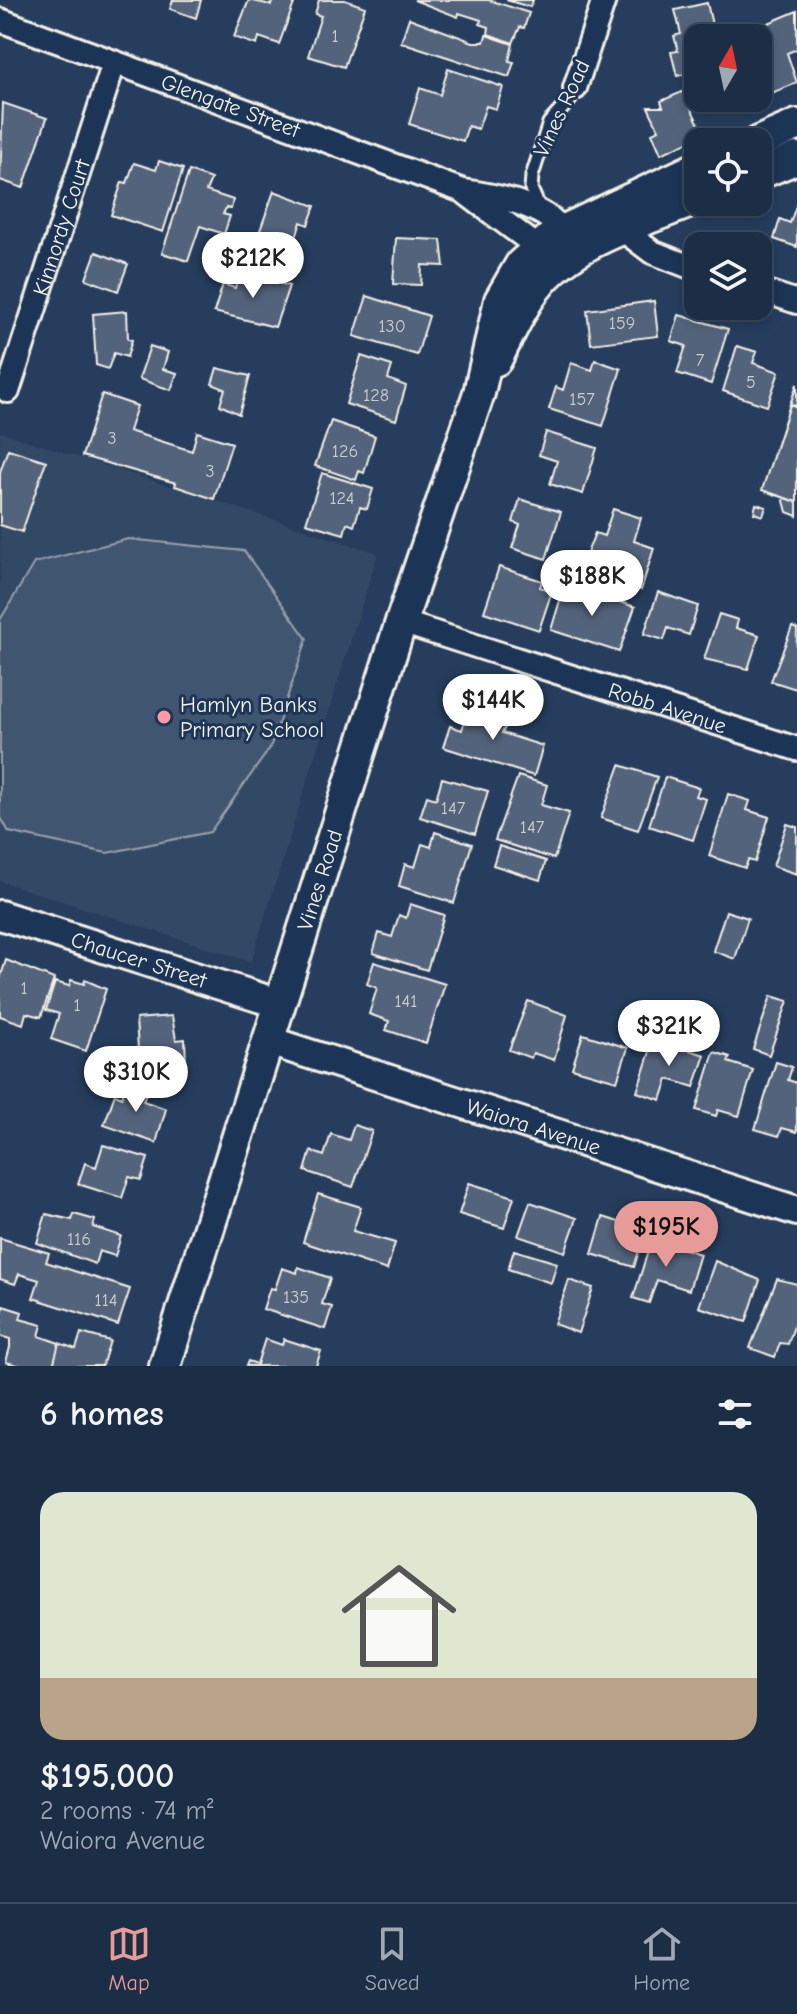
<!DOCTYPE html>
<meta charset="utf-8">
<style>
body{margin:0;font-family:"Comic Neue",sans-serif;background:#25364d;color:#f1f3f6;height:100vh;display:flex;flex-direction:column;font-size:30px;white-space:nowrap}
*{box-sizing:border-box;margin:0}
p{font-size:26px;color:#a0a8b3}
.icon{flex:none;width:44px;height:44px;fill:none;stroke:currentColor;stroke-width:2;stroke-linecap:round;stroke-linejoin:round}
.map{position:relative;height:1366px;overflow:hidden}
.panel{display:flex;flex-direction:column;background:#1c2e46;flex:1}
.panel>*{flex:none}
.needle{width:52px;rotate:9deg}
.buttons{position:absolute;left:684px;top:24px;display:grid;gap:16px}
.buttons a{display:grid;place-items:center;width:88px;height:88px;border-radius:16px;background:#1c2e46;box-shadow:0 4px 12px #0003,0 0 0 2px #3a4a5f;font-size:40px}
.price{position:absolute;translate:-50% -68px;padding:0 18px;border-radius:28px;background:#fff;color:#222;font-size:26px;line-height:52px;filter:drop-shadow(0 2px 4px #0008)}
.price::after{content:'';position:absolute;left:50%;top:48px;width:24px;height:18px;margin-left:-12px;background:inherit;clip-path:polygon(0 0,100% 0,50% 100%)}
.price.active{background:#e69b98;color:#111}
ul{padding:0;list-style:none}
li{display:grid;align-content:center;gap:16px;height:424px;padding:0 40px}
li span{display:grid;place-items:center;height:248px;border-radius:24px;color:#555}
li>.icon{margin-inline-start:auto}
span .icon{width:144px;height:144px;fill:#fffc;stroke-width:1}
li b{font-size:34px}
h2{display:flex;justify-content:space-between;align-items:center;height:96px;padding:0 40px;font-size:34px}
.dock{display:flex;justify-content:space-around;align-items:center;height:112px;border-top:2px solid #3a4a5f;background:#1c2e46;font-size:22px;color:#a0a8b3}
.dock a{display:grid;justify-items:center;gap:4px}
.dock .active{color:#e69b98}
.map>svg:first-child{display:block}
.built{fill:#334966}
.green{fill:#40546f;stroke:#9aa2ac;stroke-width:2}
.building{fill:#52647b;stroke:#f4f1e8;stroke-width:2}
.lines{fill:none;stroke-linecap:round;stroke-linejoin:round}
.service-casing{stroke:#f4f1e8;stroke-width:17}
.minor-casing{stroke:#f4f1e8;stroke-width:28}
.tertiary-casing{stroke:#f4f1e8;stroke-width:34}
.secondary-casing{stroke:#f4f1e8;stroke-width:36}
.service{stroke:#1d3557;stroke-width:11}
.minor{stroke:#1d3557;stroke-width:22}
.tertiary{stroke:#1d3557;stroke-width:28}
.secondary{stroke:#1d3557;stroke-width:30}
.poi-dot{fill:#ff9aa2;stroke:#1d3557;stroke-width:3}
.labels{text-anchor:middle;stroke-width:6;stroke-linejoin:round;paint-order:stroke}
.number-label{font-size:18px;fill:#cccecd}
.street-label{font-size:22px;fill:#f4f1e8;stroke:#1d3557}
.poi-label{font-size:22px;fill:#f4f1e8;stroke:#1d3557;text-anchor:start}
</style>
<div class="map">
<svg width="797" height="1366" viewBox="0 0 797 1366">
<rect width="100%" height="100%" fill="#263d5d"/>
<filter id="ink" filterUnits="userSpaceOnUse"><feTurbulence type="fractalNoise" baseFrequency=".0125" numOctaves="2"/><feDisplacementMap in="SourceGraphic" scale="16" xChannelSelector="R" yChannelSelector="G"/><feConvolveMatrix kernelMatrix="1 2 1 2 8 2 1 2 1" color-interpolation-filters="sRGB"/></filter>
<g filter="url(#ink)">
<!-- built -->
<path class="built" d="M0,432L378,553L251,962L0,881Z"/>
<!-- green -->
<path class="green" d="M128,539L244,551L307,639L270,748L210,832L107,853L9,832L0,816V620L34,563Z"/>
<!-- building -->
<path class="building" d="M173,0H201L196,18L170,9Z
M249,0L271,5L273,0L295,1L279,44L259,37L257,45L234,37Z
M319,0H345L365,7L344,67L308,56L321,16L315,14Z
M414,0H489L529,13L524,28L520,27L513,43L488,34L489,27L480,24L481,20L459,13L458,17Z
M506,0H533L530,7Z
M707,3L715,38H698V71L677,76L671,52L678,51L674,36L681,34L675,10Z
M797,11V49L787,53L797,83L764,96L758,82V38L737,36Z
M409,18L473,42H484L486,35L513,44L509,61L514,62L509,77L401,42Z
M448,69L503,87L496,109L486,106L478,129L468,126L463,141L409,124L420,88L440,95Z
M696,86L703,103L691,108L704,135L661,154L652,133L659,130L648,107H663L661,101Z
M3,103L47,118L23,188L0,180Z
M159,161L183,169L163,232L111,215L122,182L127,183L134,163L156,170Z
M189,171L211,179L206,191L233,200L231,209L226,208L223,214L230,216L224,234L200,226L188,261L162,253Z
M274,191L315,206L308,225L301,222L290,256L301,260L297,272L270,264L274,252L266,249L268,243L257,239Z
M797,203V247L774,239L780,219L790,223Z
M396,238L441,240L444,266L422,265L421,285L393,284Z
M96,252L128,264L118,291L86,279Z
M241,271L289,286L275,327L214,312L223,284L235,288Z
M367,296L429,316L417,355L354,336Z
M654,301L658,336L591,344L587,310Z
M127,311L128,339L132,340L127,357L114,353L108,369L96,365L93,314Z
M679,315L728,329L711,384L677,373L686,346L671,341Z
M150,346L168,352L163,369L177,373L171,390L139,379Z
M737,346L757,352L753,363L779,372L767,406L723,391Z
M361,356L392,366L388,379L406,386L396,420L346,404Z
M595,360L621,369L603,426L549,409L556,387L563,390L571,363L592,370Z
M217,368L250,376L239,414L220,405L225,389L212,384Z
M797,384V516L787,512L783,497L762,490Z
M797,384V502L762,490Z
M797,384V403L796,406L790,404Z
M102,394L137,406L129,431L192,451L197,432L232,443L214,499L175,486L176,483L82,456Z
M790,404L797,409V502L762,490Z
M331,421L375,436L364,473L359,471L356,480L315,466Z
M546,432L597,448L583,494L550,484L557,461L539,455Z
M8,449L46,461L22,532L0,525V472Z
M322,473L373,489L367,509L360,507L354,526L347,523L344,534L306,523Z
M520,499L561,512L546,559L512,548L520,525L513,522Z
M756,504L766,507L763,516L754,513Z
M613,509L641,518L634,541L654,548L641,590L602,580L580,571L595,533L604,536Z
M499,567L542,581L540,587L552,591L539,630L484,612Z
M565,584L635,607L619,652L551,630Z
M658,592L698,606L689,635L668,628L664,640L644,634Z
M719,614L738,620L736,628L759,635L748,669L704,659Z
M792,627L797,629L796,689L771,681Z
M470,704L508,716L510,719L502,733L543,746L534,776L443,747L450,726L462,730Z
M620,765L657,777L638,830L601,818Z
M518,776L547,785L541,805L569,813L554,859L495,840Z
M665,777L699,788L696,796L706,799L693,840L649,826Z
M442,778L488,791L475,834L420,817L427,796L436,799Z
M728,794L750,801L747,810L769,817L755,862L748,860L745,868L709,856Z
M787,824L797,827V874L773,866Z
M435,832L472,844L454,903L399,886L405,864L415,867L422,844L431,847Z
M499,846L546,861L540,880L493,865Z
M410,904L444,915L427,970L373,953L379,933L392,937L399,915L406,918Z
M726,911L748,918L735,959L713,951Z
M6,960L54,979L41,1017L26,1013L23,1024L0,1016V979Z
M374,962L445,984L426,1043L386,1030L389,1021L369,1014L377,988L367,984Z
M71,980L84,984L85,980L106,989L86,1051L51,1039L59,1014L46,1010L55,982L69,986Z
M771,996L788,1001L769,1055L753,1049Z
M528,1001L567,1015L554,1060L533,1053L531,1058L509,1050Z
M172,1016L176,1040L185,1039L186,1064H139L136,1019Z
M583,1034L628,1048L617,1081L572,1068Z
M654,1039L705,1055L694,1087L668,1079L661,1100L637,1092Z
M714,1052L730,1057L728,1062L753,1070L739,1116L718,1110L716,1116L696,1110Z
M776,1062L792,1067L788,1080L797,1083V1132L782,1128L779,1136L755,1129Z
M127,1081L148,1088L143,1101L166,1109L156,1143L104,1125L115,1094L122,1097Z
M354,1125L372,1131L353,1187L305,1171L311,1151L324,1156L331,1134L349,1140Z
M103,1145L148,1158L141,1180L129,1177L122,1198L78,1184L85,1163L96,1167Z
M469,1183L514,1197L504,1228L459,1214Z
M318,1194L361,1207L353,1231L395,1243L387,1270L303,1242Z
M530,1202L577,1218L565,1252L518,1236Z
M46,1214L72,1220L74,1214L95,1220L93,1227L121,1236L115,1256L99,1251L95,1264L37,1243Z
M603,1217L622,1223L621,1228L644,1235L634,1267L592,1254Z
M0,1238L49,1253L46,1262L130,1289L118,1325L33,1298L39,1280L19,1274L15,1284L0,1279Z
M652,1239L700,1254L689,1290L657,1280L649,1303L633,1298Z
M514,1250L557,1263L551,1283L508,1269Z
M715,1261L760,1280L746,1322L699,1307Z
M298,1267L330,1278L322,1304L332,1307L325,1329L263,1309L270,1288L275,1289L282,1268L297,1273Z
M777,1279L797,1284V1317L788,1344L780,1343L775,1357L750,1348Z
M569,1280L593,1288L578,1333L554,1324Z
M3,1306L22,1312L20,1319L42,1325L39,1336L59,1343L53,1366H21L6,1362L10,1347V1339L0,1336Z
M81,1333L110,1341L102,1366H53L59,1343L76,1349Z
M265,1339L282,1345L284,1339L321,1351L316,1366H246L248,1361L257,1364Z"/>
<g class="lines">
<!-- service casing -->
<g class="service-casing">
<path id="service" d="M540,209L531,189L532,176L549,123L570,100L575,88"/>
</g>
<!-- minor casing -->
<g class="minor-casing">
<g id="minor">
<path id="s1" d="M0,20L463,191C500,196 548,205 570,239"/>
<path d="M575,88L604,0"/>
<path d="M467,194L548,255"/>
<path d="M623,230L652,252L698,270"/>
<path d="M758,289L797,302"/>
<path id="s2" d="M8,391L114,63"/>
<path id="s3" d="M401,622L797,749"/>
</g>
</g>
<!-- tertiary casing -->
<g class="tertiary-casing">
<g id="tertiary">
<path id="s4" d="M0,915L280,1004"/>
<path id="s5" d="M269,1041L797,1211"/>
</g>
</g>
<!-- secondary casing -->
<g class="secondary-casing">
<g id="secondary">
<path d="M758,142L797,125"/>
<path d="M758,174L797,158"/>
<path d="M496,360C509,336 519,310 536,288C573,239 643,222 698,199"/>
<path id="s6" d="M165,1366L401,622L479,393L500,300L521,264L554,235L698,167"/>
</g>
</g>
<!-- service -->
<use href="#service" class="service"/>
<!-- minor -->
<use href="#minor" class="minor"/>
<!-- tertiary -->
<use href="#tertiary" class="tertiary"/>
<!-- secondary -->
<use href="#secondary" class="secondary"/>
</g>
</g>
<!-- markers -->
<circle class="poi-dot" cx="164" cy="717" r="8"/>
<g class="labels">
<!-- number labels -->
<g class="number-label">
<text x="335" y="42">1</text>
<text x="622" y="329">159</text>
<text x="392" y="332">130</text>
<text x="700" y="366">7</text>
<text x="751" y="388">5</text>
<text x="376" y="401">128</text>
<text x="582" y="405">157</text>
<text x="112" y="444">3</text>
<text x="345" y="457">126</text>
<text x="210" y="477">3</text>
<text x="342" y="504">124</text>
<text x="453" y="814">147</text>
<text x="532" y="833">147</text>
<text x="24" y="994">1</text>
<text x="406" y="1007">141</text>
<text x="77" y="1011">1</text>
<text x="79" y="1245">116</text>
<text x="296" y="1303">135</text>
<text x="106" y="1306">114</text>
</g>
<!-- street labels -->
<g class="street-label">
<text dy="8" stroke="none"><textPath href="#s1" startOffset="246">Glengate Street</textPath></text>
<text transform="translate(561 108) rotate(-65)" y="8">Vines Road</text>
<text dy="8" stroke="none"><textPath href="#s2" startOffset="172">Kinnordy Court</textPath></text>
<text dy="8" stroke="none"><textPath href="#s3" startOffset="280">Robb Avenue</textPath></text>
<text dy="8" stroke="none"><textPath href="#s6" startOffset="510">Vines Road</textPath></text>
<text dy="8" stroke="none"><textPath href="#s4" startOffset="146">Chaucer Street</textPath></text>
<text dy="8" stroke="none"><textPath href="#s5" startOffset="278">Waiora Avenue</textPath></text>
</g>
<!-- poi labels -->
<g class="poi-label">
<text x="180" y="712">Hamlyn Banks<tspan x="180" dy="25">Primary School</tspan></text>
</g>
</g>
</svg>
<div class="buttons">
<a><svg class="needle" viewBox="-14 -14 28 28"><path d="M0-13l5 13h-10z" fill="#e53935"/><path d="M0 13l5-13h-10z" fill="#a0a8b3"/></svg></a>
<a><svg class="icon" aria-label="locate" viewBox="0 0 24 24"><circle cx="12" cy="12" r="6"/><path d="M12 2v4M12 18v4M2 12h4M18 12h4"/></svg></a>
<a><svg class="icon" aria-label="layers" viewBox="0 0 24 24"><path d="M12 4l9 5-9 5-9-5zM3 14l9 5 9-5"/></svg></a>
</div>
<b class="price" style="left:253px;top:300px">$212K</b>
<b class="price" style="left:592px;top:618px">$188K</b>
<b class="price" style="left:493px;top:742px">$144K</b>
<b class="price" style="left:669px;top:1068px">$321K</b>
<b class="price" style="left:136px;top:1114px">$310K</b>
<b class="price active" style="left:666px;top:1269px">$195K</b>
</div>
<section class="panel">
<h2>6 homes<svg class="icon" aria-label="filters" viewBox="0 0 24 24"><path d="M4 7h16M4 17h16"/><circle cx="9" cy="7" r="2"/><circle cx="15" cy="17" r="2"/></svg></h2>
<ul>
<li><span style="background:linear-gradient(#dfe7d0 75%,#b9a48a 0)"><svg class="icon" aria-label="home" viewBox="0 0 24 24"><path d="M3 11l9-7 9 7M6 9v11h12V9"/></svg></span><div><b>$195,000</b><p>2 rooms · 74 m²</p><p>Waiora Avenue</p></div></li>
</ul>
</section>
<nav class="dock">
<a class="active"><svg class="icon" aria-label="map" viewBox="0 0 24 24"><path d="M3 6l6-2 6 2 6-2v14l-6 2-6-2-6 2zM9 4v14M15 6v14"/></svg>Map</a>
<a><svg class="icon" aria-label="saved" viewBox="0 0 24 24"><path d="M7 4h10v16l-5-4-5 4z"/></svg>Saved</a>
<a><svg class="icon" aria-label="home" viewBox="0 0 24 24"><path d="M3 11l9-7 9 7M6 9v11h12V9"/></svg>Home</a>
</nav>
